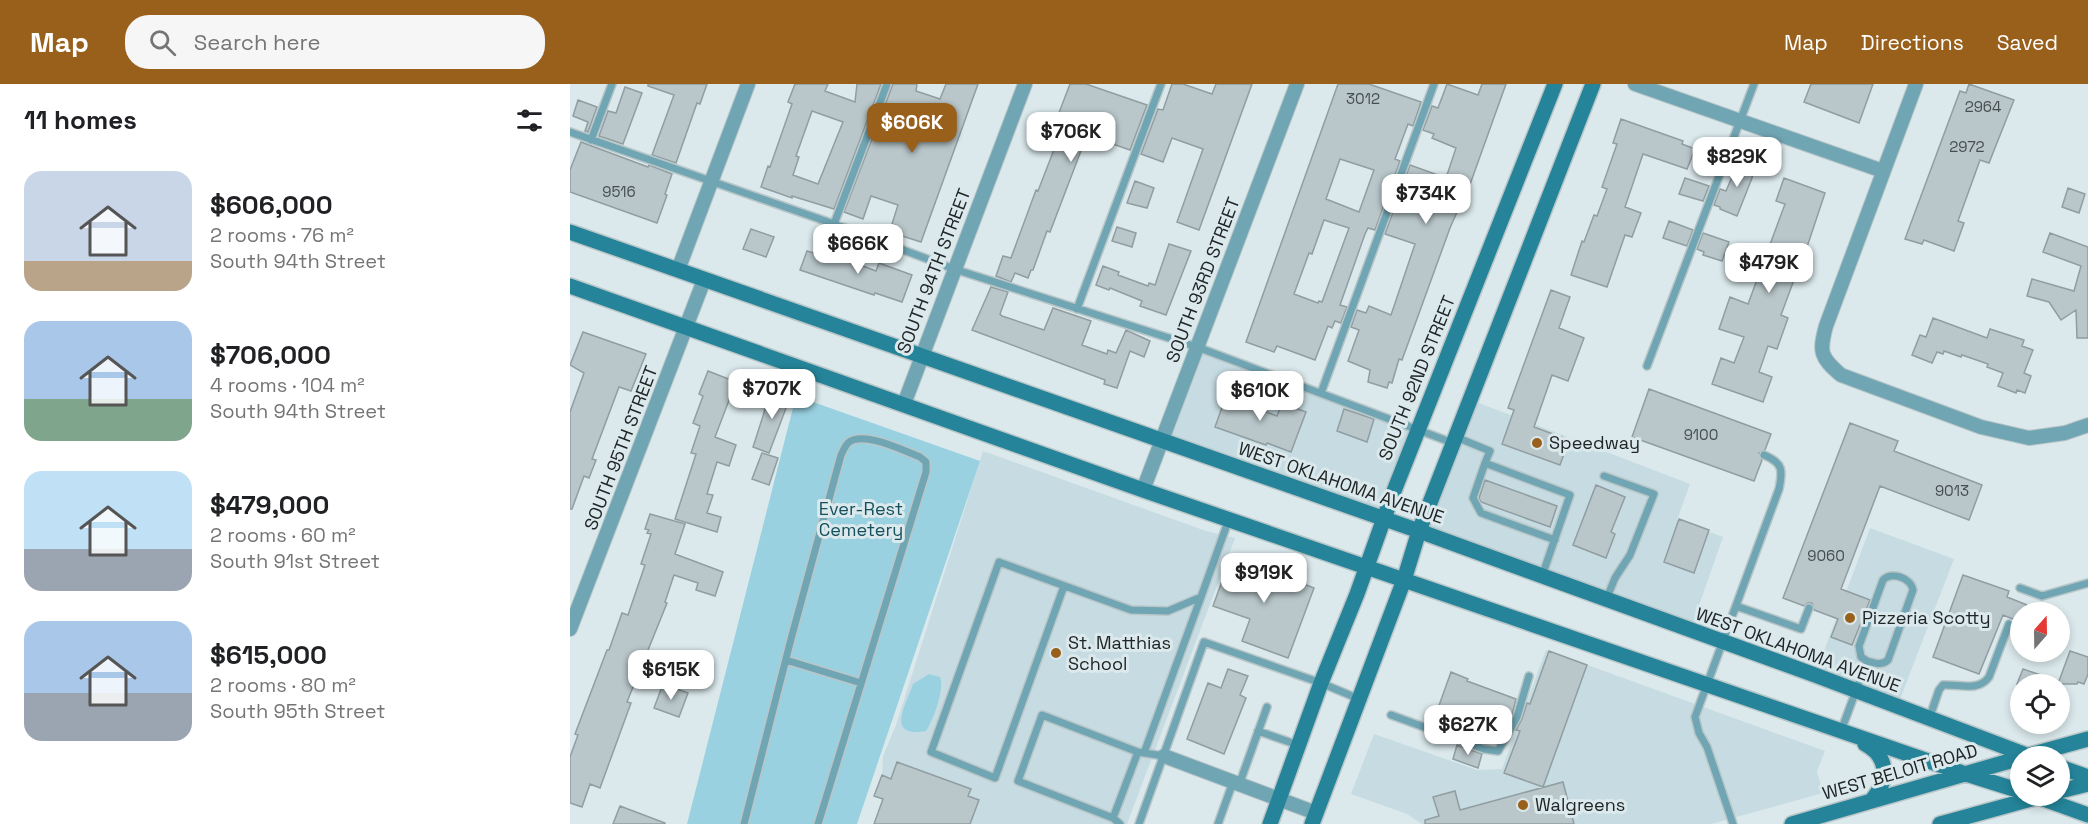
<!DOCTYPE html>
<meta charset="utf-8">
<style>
body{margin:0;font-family:"Space Grotesk",sans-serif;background:#f6f6f6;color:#202124;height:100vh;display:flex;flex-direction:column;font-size:22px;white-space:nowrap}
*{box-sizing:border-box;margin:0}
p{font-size:20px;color:#757577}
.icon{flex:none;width:33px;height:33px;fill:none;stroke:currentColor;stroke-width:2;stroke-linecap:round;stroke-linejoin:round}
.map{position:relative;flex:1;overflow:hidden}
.panel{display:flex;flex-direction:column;background:#fff;width:570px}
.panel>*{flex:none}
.needle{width:39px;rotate:20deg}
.fabs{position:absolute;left:1440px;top:518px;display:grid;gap:12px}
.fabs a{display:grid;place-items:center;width:60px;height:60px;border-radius:50%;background:#fff;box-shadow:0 3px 9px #0003;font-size:30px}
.price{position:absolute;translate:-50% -51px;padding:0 14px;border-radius:12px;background:#fff;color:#222;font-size:20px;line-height:39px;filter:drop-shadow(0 2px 3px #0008)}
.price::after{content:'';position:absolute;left:50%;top:36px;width:18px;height:14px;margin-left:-9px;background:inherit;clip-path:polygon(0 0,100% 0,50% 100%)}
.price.active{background:#99601c;color:#fff}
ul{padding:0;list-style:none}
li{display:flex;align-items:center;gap:18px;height:150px;padding:0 24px}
li span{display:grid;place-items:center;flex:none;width:168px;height:120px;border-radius:18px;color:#555}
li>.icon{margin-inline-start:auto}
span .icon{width:72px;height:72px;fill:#fffc;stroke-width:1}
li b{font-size:26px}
h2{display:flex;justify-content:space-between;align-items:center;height:72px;padding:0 24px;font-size:26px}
header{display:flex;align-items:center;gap:36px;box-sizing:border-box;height:84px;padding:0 30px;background:#99601c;color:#fff}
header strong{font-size:28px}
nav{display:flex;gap:33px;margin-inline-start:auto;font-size:21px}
.search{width:420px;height:54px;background:#f6f6f6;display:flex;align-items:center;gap:15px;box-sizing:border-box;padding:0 21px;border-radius:24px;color:#757577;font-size:22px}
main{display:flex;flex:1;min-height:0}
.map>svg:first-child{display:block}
.built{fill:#c6dce2}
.green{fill:#99d1e1}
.building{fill:#b9c7ca;stroke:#909da1;stroke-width:1.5;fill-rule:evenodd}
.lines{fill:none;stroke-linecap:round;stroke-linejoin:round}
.lane-casing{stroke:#b9c6c8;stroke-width:10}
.street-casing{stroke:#b9c6c8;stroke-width:16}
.secondary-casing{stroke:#b9c6c8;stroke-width:18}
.lane{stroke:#70a5b3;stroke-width:7}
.street{stroke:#70a5b3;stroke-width:14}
.secondary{stroke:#258499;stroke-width:15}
.poi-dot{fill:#99601c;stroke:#dbe9ec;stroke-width:2}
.labels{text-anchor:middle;stroke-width:6;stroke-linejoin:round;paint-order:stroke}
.number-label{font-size:15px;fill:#464e4f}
.street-label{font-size:18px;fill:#202526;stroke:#dbe9ec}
.poi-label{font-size:18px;fill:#202526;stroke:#dbe9ec;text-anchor:start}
.park-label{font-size:18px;fill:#15505d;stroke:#dbe9ec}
</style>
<header>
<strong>Map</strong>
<div class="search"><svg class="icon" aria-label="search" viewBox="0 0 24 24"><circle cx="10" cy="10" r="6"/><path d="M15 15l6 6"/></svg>Search here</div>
<nav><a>Map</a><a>Directions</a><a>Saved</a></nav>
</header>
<main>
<section class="panel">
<h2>11 homes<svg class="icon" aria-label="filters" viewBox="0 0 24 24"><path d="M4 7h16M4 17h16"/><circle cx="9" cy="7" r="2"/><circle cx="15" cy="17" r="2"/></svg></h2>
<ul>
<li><span style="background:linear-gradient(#c9d6e8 75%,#b9a48a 0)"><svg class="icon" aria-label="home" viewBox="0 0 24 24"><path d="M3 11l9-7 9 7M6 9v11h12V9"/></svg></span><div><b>$606,000</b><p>2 rooms · 76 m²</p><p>South 94th Street</p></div></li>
<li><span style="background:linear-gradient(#a9c7e8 65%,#7fa58c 0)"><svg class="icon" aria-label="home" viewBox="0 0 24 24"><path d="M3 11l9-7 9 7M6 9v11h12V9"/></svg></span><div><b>$706,000</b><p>4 rooms · 104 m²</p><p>South 94th Street</p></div></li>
<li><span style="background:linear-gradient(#bfe0f5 65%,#9aa5b1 0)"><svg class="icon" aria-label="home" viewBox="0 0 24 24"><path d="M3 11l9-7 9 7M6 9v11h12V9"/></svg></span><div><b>$479,000</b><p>2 rooms · 60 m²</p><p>South 91st Street</p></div></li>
<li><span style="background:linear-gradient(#a9c7e8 60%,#9aa5b1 0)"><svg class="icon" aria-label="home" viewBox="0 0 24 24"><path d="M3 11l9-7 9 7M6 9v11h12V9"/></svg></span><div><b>$615,000</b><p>2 rooms · 80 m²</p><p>South 95th Street</p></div></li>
</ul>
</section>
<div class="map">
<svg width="1518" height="740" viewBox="0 0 1518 740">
<rect width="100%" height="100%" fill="#dbe9ec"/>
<!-- built -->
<path class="built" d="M627,263L848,345L813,434L590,357Z
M901,316L1120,400L1107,436L1153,453L1120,547L849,447Z
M413,367L636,447L665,454L557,740H304L313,716L304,712L312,691L313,672L326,641Z
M1300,444L1384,475L1327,623L1245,591Z
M976,566L1255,667L1247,687L1253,709L1141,740H852L837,730L781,710L804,650L907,686L932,685Z"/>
<!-- green -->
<path class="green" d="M226,312L410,377L287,740H117Z
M359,590L370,593C375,604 363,637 356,647C313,655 338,617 343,600Z"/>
<!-- building -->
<path class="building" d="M78,0H137L130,20L127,19L106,79L82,71L104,11L78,2Z
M225,0H258L255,7L285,18L287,0H311L264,125L222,112V114L191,103L198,82L200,83L222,20L218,18ZM242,27L273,38L248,100L223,91L229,73L226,72Z
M323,0H347L346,7L370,15L376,0H408L351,158L323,149L325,141L322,140L328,121L301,112L293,135L274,128Z
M500,0H516L577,21L560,66L517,51L480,148L477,147L463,186H461L458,194L445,189L441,198L426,192L433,172L441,174L466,106L468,107L490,50L482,47Z
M602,0H613L642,10L646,0H682L629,146L607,138L633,65L602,54L593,78L571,70L588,25L593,26Z
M768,0H799L851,18L843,42L838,40L825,75L830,77L805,146L798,144L795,150L770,221L777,223L771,239L765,237L762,244L758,242L745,276L707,262L704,268L676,258ZM770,75L804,86L789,128L756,115ZM754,136L779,144L752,218L749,217L748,219L724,210L739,169L742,170Z
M877,0L908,11L912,0H936L893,120L891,119L880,144L832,276L829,275L822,299L819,298L817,304L798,298L800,286L778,277L789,246L781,243L787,226L796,229L799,222L821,231L845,160L815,150L840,81L876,94L886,64L862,54L864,50L853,46L862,22L868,24Z
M1241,0H1303L1289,39L1234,18Z
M1399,0L1444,16L1419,79L1410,76L1388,137L1394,139L1384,167L1354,156L1352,160L1335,155L1390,7L1396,9Z
M55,3L72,9L53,60L29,52L38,27L46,29Z
M8,16L27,23L18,48L15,47L18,38L3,32Z
M1051,35L1113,57L1112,60L1125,65L1117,85L1073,70L1055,123L1071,129L1062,153L1055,151L1037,203L1001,191L1012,157L1014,158L1024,131L1027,132L1037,105L1032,103L1047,60L1043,59Z
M11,58L78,83L79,81L102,90L95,110L97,111L87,139L0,108V86Z
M1171,72L1185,78L1182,94L1167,132L1150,125V123L1144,121L1150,105L1156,107Z
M1115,94L1139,102L1133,117L1109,110Z
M1214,94L1255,109L1236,166H1235L1211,231L1218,234L1207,265L1198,262L1189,288L1202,293L1193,318L1142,300L1151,274L1164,279L1174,253L1149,245L1160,213L1178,220L1215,120L1206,117Z
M565,97L584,104L577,124L557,119Z
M1498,104L1515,110L1509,129L1492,123Z
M1099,137L1123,146L1117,162L1093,154Z
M547,143L566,149L562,163L542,157Z
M181,145L204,153L196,173L173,165Z
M1133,149L1159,158L1152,177L1133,171L1134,168L1127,165Z
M1480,149L1518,163V254H1507L1506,226L1491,236L1479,218L1457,212L1462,195L1504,207L1511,182L1473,168Z
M599,160L621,167L596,231L570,222L572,217L540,204L539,206L526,201L533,182L549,188L548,191L578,202L579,199L585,201Z
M237,167L247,170L248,168L267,174V172L306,187L309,179L342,191L332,218L305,209L304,211L230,186Z
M421,203L438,208L430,230L432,232L474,246L483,224L521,237L512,261L537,270L538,266L546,269L556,246L580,257L574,273L560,267L547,304L534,300L535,296L402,246Z
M981,206L1000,213L989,244L1014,254L998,297L982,291L964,343L999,356L990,381L932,360L944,326L938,324Z
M1363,234L1417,254L1420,245L1454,256L1452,262L1463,266L1454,289L1461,292L1455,309L1447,306L1446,309L1428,302L1433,289L1417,283L1418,280L1392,271L1391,273L1374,267L1373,270L1367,268L1362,279L1342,271L1350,251L1356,253Z
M13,248L76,270L61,307L49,303L22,375L26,376L19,394L14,392L2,425H0V328L14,289L0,281Z
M138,287L166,298L145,353L166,361L159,382L147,378L137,410L143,411L137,429L151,433L147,448L105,435L126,370L121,369L130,342L123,339L133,312L129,310Z
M202,304L221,311L199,369L183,363Z
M659,304L678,311L675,320L707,332L712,319L736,328L721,368L697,359L696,361L645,343Z
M1079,305L1201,350L1195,366L1189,369L1192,376L1184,397L1062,353Z
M774,325L804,335L797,358L767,347Z
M1280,339L1328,357L1324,367L1412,401L1399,436L1310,402L1271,505L1300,516L1282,561L1261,553L1268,535L1244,526L1242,519H1238L1234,522L1213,514Z
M192,369L208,374L199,401L182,395Z
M915,396L987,422L980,443L911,418L909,414Z
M1026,401L1055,413L1041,448L1045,450L1036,474L1003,461Z
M80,430L115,440L105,470L153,488L145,512L126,506L128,499L104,491L95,518L97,519L57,618L61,619L30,704L20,700L12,723L0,719V673L8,651L5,650L37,566H39L52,529L58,531L75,481L71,480L81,450L77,449L79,446L75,445Z
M1109,435L1139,446L1124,489L1094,478Z
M662,470L705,485L704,489L744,504L718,574L672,557L680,535L643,522Z
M1393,491L1439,507L1437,513L1457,521L1454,528H1450V538L1433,531L1409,590L1363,573Z
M979,567L1017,581L973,703L934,689L950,647L946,646L952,635L957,619L960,620Z
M1500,567L1518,573V590L1514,600L1508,598L1507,600H1447L1453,585L1489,597Z
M658,585L678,592L670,611L676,614L654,670L617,655L638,599L651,604Z
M881,588L898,595L897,597L946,615L942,631L935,642L924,638L916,660L891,651L896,638L867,627Z
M93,600L118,609L109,633L84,624Z
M887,661L912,670L908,684L883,675Z
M327,678L401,705L398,712L409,716L400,740H304L313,715L304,712L312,691L321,695Z
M993,698L1004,740H855V736L869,732L863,713L885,707L890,726Z
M50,722L95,739V740H43Z"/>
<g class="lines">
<!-- lane casing -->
<g class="lane-casing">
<path id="lane" d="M0,48L264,140L384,185L627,263L883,359
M21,56L42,0
M264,140L317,0
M507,225L591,0
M1077,282L1184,0
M751,309L864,0
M886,353L920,367L915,379
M1034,392L1084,410L1060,471L1045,494L1036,516
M972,492L1000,411L915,379L903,414L911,429L985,456
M494,502L425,694L361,668L429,478L561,526L598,527L631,513L659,435
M1450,504L1472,512L1518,499
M1166,522L1231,545L1239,524
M216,576L291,599
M821,631L914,665L928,667L947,633L959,592
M1359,635L1369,606L1373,601C1390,600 1408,608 1419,593L1439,540
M688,647L728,661
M1271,647L1297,577L1291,573L1289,562L1313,496C1322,487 1341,494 1343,506L1318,576C1311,582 1305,579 1297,577
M574,669L631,513
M669,701L697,623
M543,734L568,668
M174,740L221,555L271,371C273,367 275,362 278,359C293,346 334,367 350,373L356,378V388L248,740
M550,740L543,734L448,697L472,631L568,668L594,672
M569,740L634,558L751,599L789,615
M648,740L663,698
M1163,740L1137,663L1129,649L1125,633L1209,405C1213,386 1213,379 1194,371"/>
</g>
<!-- street casing -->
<g class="street-casing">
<path id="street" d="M1065,0L1313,87
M1346,0L1256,242C1249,268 1250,273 1271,291L1411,343L1459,354L1495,349L1518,341
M108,186L178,0
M334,320L455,0
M573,406L727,0
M0,545L134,196
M594,672L746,729"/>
</g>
<!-- secondary casing -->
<g class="secondary-casing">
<path id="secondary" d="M0,148L849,447L1245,591L1459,672
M0,202L573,406L1393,689L1450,707
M1295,660C1319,673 1319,696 1302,716
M1456,672L1518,655
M1490,683L1518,693
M1490,707L1518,700
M1465,712L1518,731
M700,740L751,599L787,510L822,412L985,0
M742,740L834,496L849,447L1023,0
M1222,740L1450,674
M1370,740L1476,711"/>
</g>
<!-- lane -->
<use href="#lane" class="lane"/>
<!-- street -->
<use href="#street" class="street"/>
<!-- secondary -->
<use href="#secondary" class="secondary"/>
</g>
<!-- markers -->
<g class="poi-dot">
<circle cx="967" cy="359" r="6"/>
<circle cx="1280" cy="534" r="6"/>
<circle cx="486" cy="569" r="6"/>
<circle cx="953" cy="721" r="6"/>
</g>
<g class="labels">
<!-- number labels -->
<g class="number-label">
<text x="793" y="20">3012</text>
<text x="1413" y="28">2964</text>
<text x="1397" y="68">2972</text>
<text x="49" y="113">9516</text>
<text x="1131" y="356">9100</text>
<text x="1382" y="412">9013</text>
<text x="1256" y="477">9060</text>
</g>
<!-- street labels -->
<g class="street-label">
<text transform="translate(364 187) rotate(-69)" y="6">SOUTH 94TH STREET</text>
<text transform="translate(633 196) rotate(-69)" y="6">SOUTH 93RD STREET</text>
<text transform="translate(847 294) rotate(-68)" y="6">SOUTH 92ND STREET</text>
<text transform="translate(51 364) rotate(-69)" y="6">SOUTH 95TH STREET</text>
<text transform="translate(771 399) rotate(19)" y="6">WEST OKLAHOMA AVENUE</text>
<text transform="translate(1228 566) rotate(20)" y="6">WEST OKLAHOMA AVENUE</text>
<text transform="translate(1330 688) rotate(-16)" y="6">WEST BELOIT ROAD</text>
</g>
<!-- poi labels -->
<g class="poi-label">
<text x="979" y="365">Speedway</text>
<text x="1292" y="540">Pizzeria Scotty</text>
<text x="498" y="565">St. Matthias<tspan x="498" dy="21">School</tspan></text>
<text x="965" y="727">Walgreens</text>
</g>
<!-- park labels -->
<g class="park-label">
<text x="291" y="431">Ever-Rest<tspan x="291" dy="21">Cemetery</tspan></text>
</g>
</g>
</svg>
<div class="fabs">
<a><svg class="needle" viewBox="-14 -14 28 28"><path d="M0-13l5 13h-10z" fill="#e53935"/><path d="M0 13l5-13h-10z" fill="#757577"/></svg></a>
<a><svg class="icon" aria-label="locate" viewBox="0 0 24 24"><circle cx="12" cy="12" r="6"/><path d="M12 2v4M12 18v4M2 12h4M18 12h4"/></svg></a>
<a><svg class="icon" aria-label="layers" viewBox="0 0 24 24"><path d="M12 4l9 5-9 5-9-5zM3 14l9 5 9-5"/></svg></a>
</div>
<b class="price active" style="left:342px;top:70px">$606K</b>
<b class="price" style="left:501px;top:79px">$706K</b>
<b class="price" style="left:1167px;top:104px">$829K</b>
<b class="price" style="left:856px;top:141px">$734K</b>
<b class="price" style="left:288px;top:191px">$666K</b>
<b class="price" style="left:1199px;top:210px">$479K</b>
<b class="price" style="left:202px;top:336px">$707K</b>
<b class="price" style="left:690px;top:338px">$610K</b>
<b class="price" style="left:694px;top:520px">$919K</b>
<b class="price" style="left:101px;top:617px">$615K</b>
<b class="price" style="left:898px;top:672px">$627K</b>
</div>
</main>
